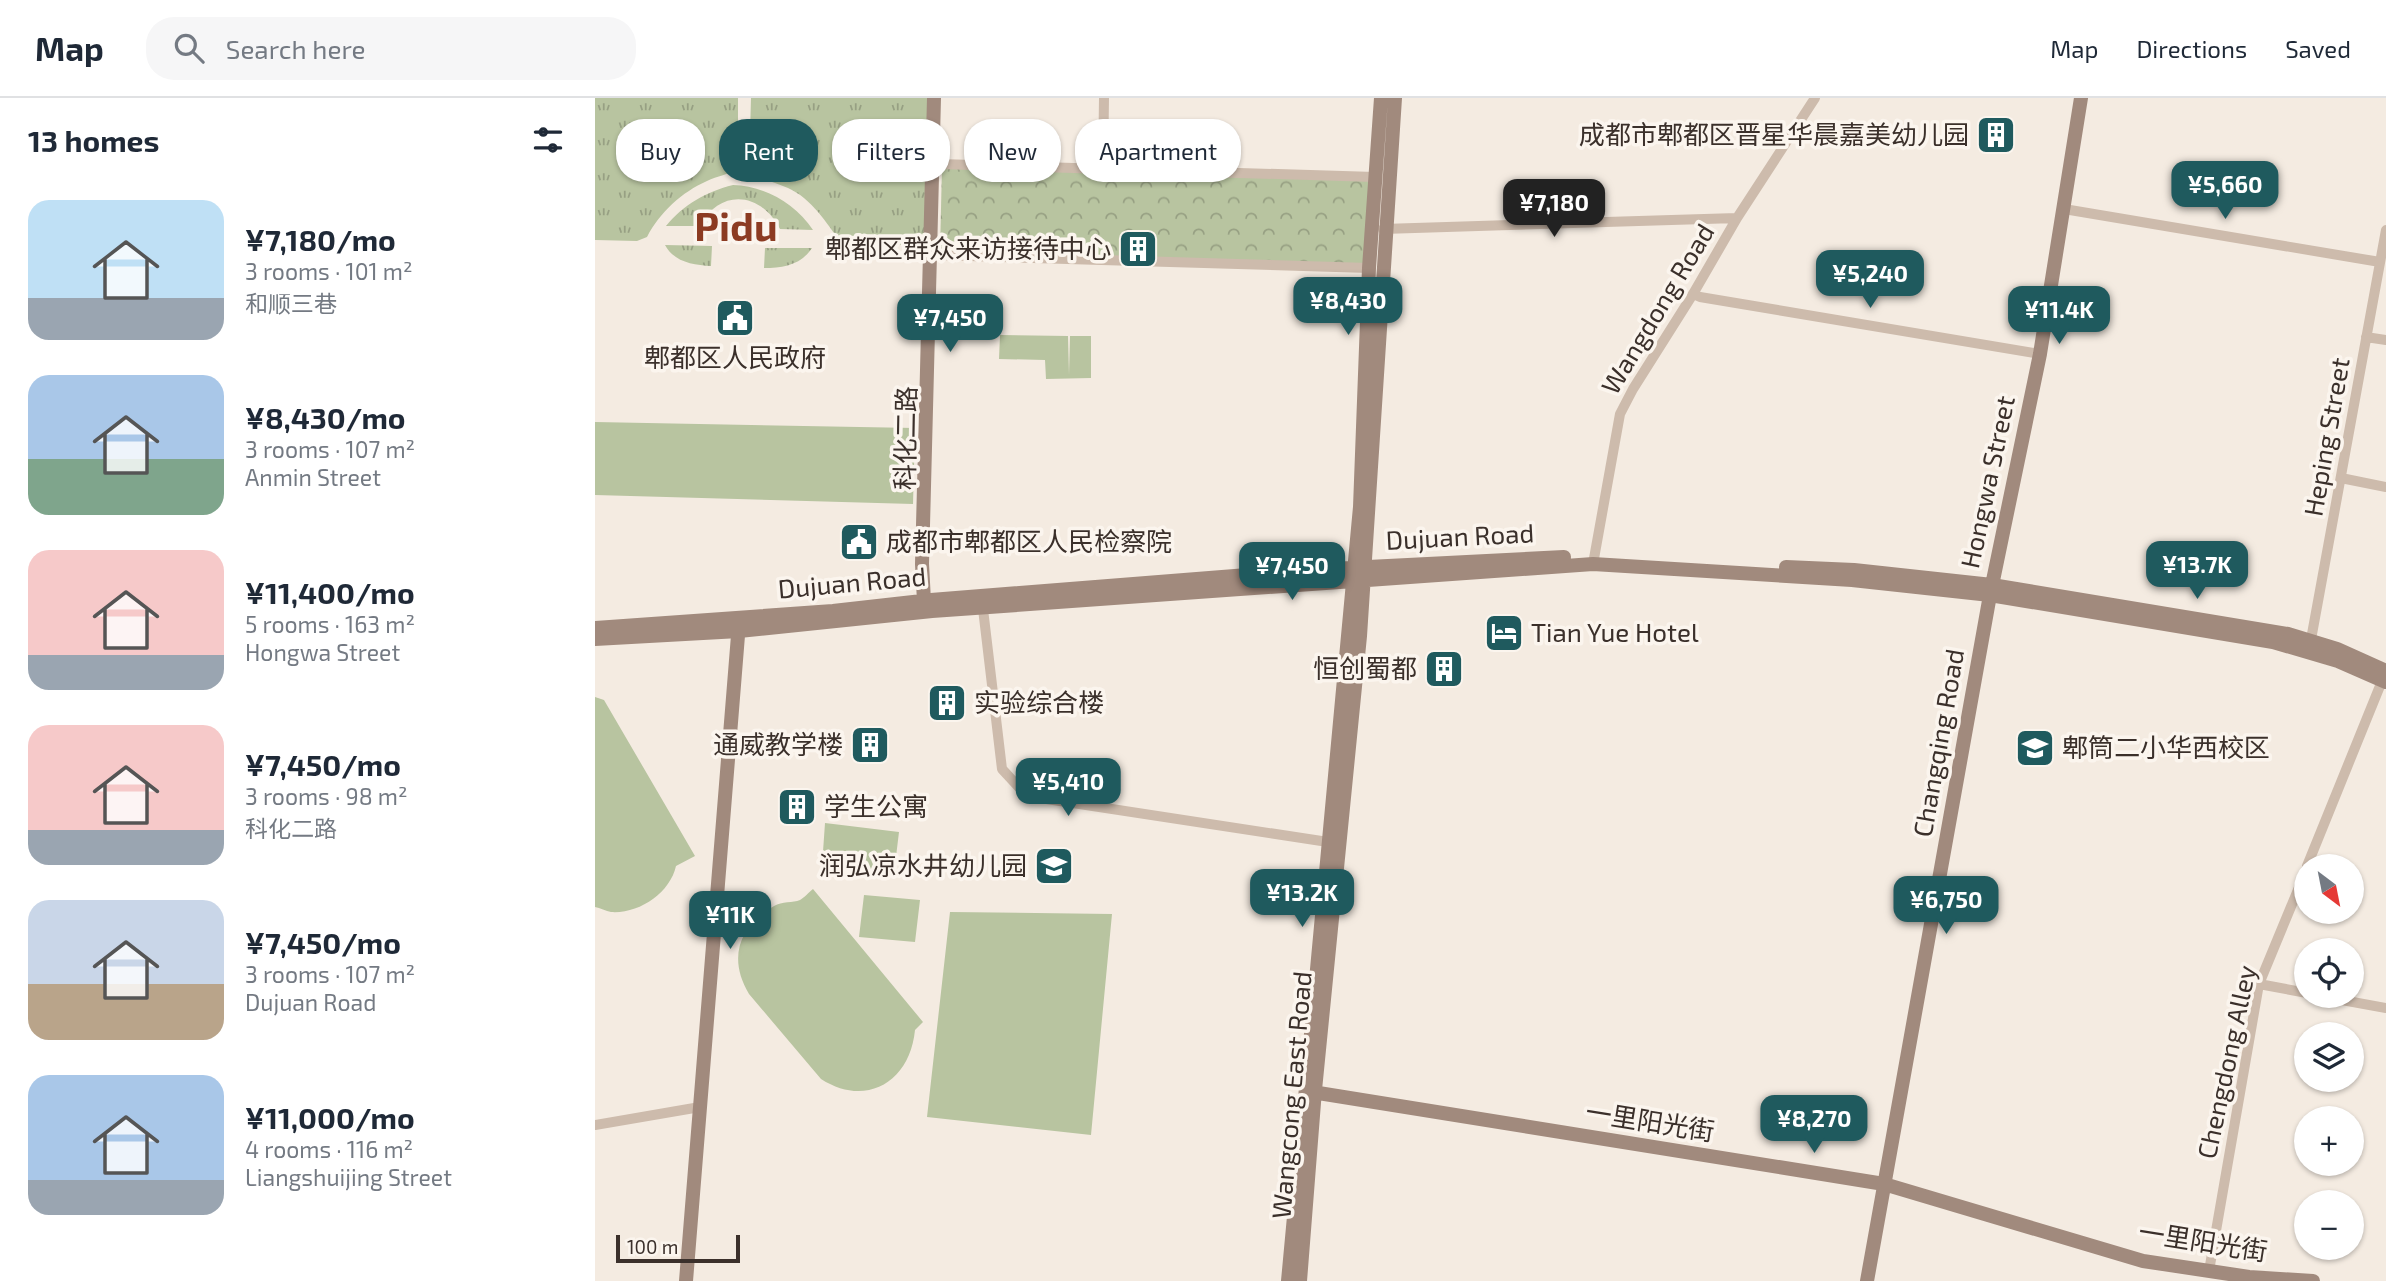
<!DOCTYPE html>
<meta charset="utf-8">
<style>
body{margin:0;font-family:"Exo 2","Noto Sans SC",sans-serif;background:#f6f6f7;color:#1f2937;height:100vh;display:flex;flex-direction:column;font-size:26px;white-space:nowrap}
*{box-sizing:border-box;margin:0}
p{font-size:23px;color:#747a83}
.icon{flex:none;width:38px;height:38px;fill:none;stroke:currentColor;stroke-width:2;stroke-linecap:round;stroke-linejoin:round}
.map{position:relative;flex:1;overflow:hidden}
.sheet{display:flex;flex-direction:column;background:#fff;width:595px}
.sheet>*{flex:none}
.guide{position:absolute;left:21px;top:21px;width:665px;height:63px;display:flex;gap:14px}
.needle{width:46px;rotate:148deg}
.controls{position:absolute;left:1699px;top:756px;display:grid;gap:14px}
.controls a{display:grid;place-items:center;width:70px;height:70px;border-radius:50%;background:#fff;box-shadow:0 2px 5px #0004;font-size:35px}
.scale{position:absolute;left:21px;bottom:18px;width:124px;box-sizing:border-box;padding-left:7px;border:4px solid #3b302b;border-top:0;font-size:19px;line-height:24px;white-space:nowrap;color:#3b302b;-webkit-text-stroke:5px #fbf5ee;paint-order:stroke}
.price{position:absolute;translate:-50% -60px;padding:0 16px;border-radius:14px;background:#1f5a5e;color:#fff;font-size:23px;line-height:46px;filter:drop-shadow(0 2px 4px #0008)}
.price::after{content:'';position:absolute;left:50%;top:42px;width:21px;height:16px;margin-left:-10px;background:inherit;clip-path:polygon(0 0,100% 0,50% 100%)}
.price.current{background:#222;color:#fff}
ul{padding:0;list-style:none}
li{display:flex;align-items:center;gap:21px;height:175px;padding:0 28px}
li span{display:grid;place-items:center;flex:none;width:196px;height:140px;border-radius:21px;color:#555}
li>.icon{margin-inline-start:auto}
span .icon{width:84px;height:84px;fill:#fffc;stroke-width:1}
li b{font-size:30px}
h2{display:flex;justify-content:space-between;align-items:center;height:84px;padding:0 28px;font-size:30px}
.chip{padding:0 24px;border-radius:28px;background:#fff;box-shadow:0 2px 5px #0004;font-size:24px;line-height:63px}
.chip.current{background:#1f5a5e;color:#fff}
header{display:flex;align-items:center;gap:42px;box-sizing:border-box;height:98px;padding:0 35px;background:#fff;border-bottom:2px solid #e0e1e3}
header strong{font-size:33px}
nav{display:flex;gap:38px;margin-inline-start:auto;font-size:24px}
.search{width:490px;height:63px;background:#f6f6f7;display:flex;align-items:center;gap:18px;box-sizing:border-box;padding:0 24px;border-radius:28px;color:#747a83;font-size:26px}
main{display:flex;flex:1;min-height:0}
.map>svg:first-child{display:block}
.grass{fill:url(#grass-tufts)}
.forest{fill:url(#forest-crowns)}
.garden{fill:#b8c4a0}
.lines{fill:none;stroke-linecap:round;stroke-linejoin:round}
.street{stroke:#cdbbac;stroke-width:10}
.secondary{stroke:#a18a7d;stroke-width:14}
.labels{text-anchor:middle;stroke-width:7;stroke-linejoin:round;paint-order:stroke}
.poi-label{font-size:26px;fill:#3b302b;stroke:#fbf5ee;text-anchor:end}
.street-label{font-size:26px;fill:#3b302b;stroke:#fbf5ee}
.town-label{font-size:40px;font-weight:bold;fill:#8c3b22;stroke:#fbf5ee}
</style>
<header>
<strong>Map</strong>
<div class="search"><svg class="icon" aria-label="search" viewBox="0 0 24 24"><circle cx="10" cy="10" r="6"/><path d="M15 15l6 6"/></svg>Search here</div>
<nav><a>Map</a><a>Directions</a><a>Saved</a></nav>
</header>
<main>
<section class="sheet">
<h2>13 homes<svg class="icon" aria-label="filters" viewBox="0 0 24 24"><path d="M4 7h16M4 17h16"/><circle cx="9" cy="7" r="2"/><circle cx="15" cy="17" r="2"/></svg></h2>
<ul>
<li><span style="background:linear-gradient(#bfe0f5 70%,#9aa5b1 0)"><svg class="icon" aria-label="home" viewBox="0 0 24 24"><path d="M3 11l9-7 9 7M6 9v11h12V9"/></svg></span><div><b>¥7,180/mo</b><p>3 rooms · 101 m²</p><p>和顺三巷</p></div></li>
<li><span style="background:linear-gradient(#a9c7e8 60%,#7fa58c 0)"><svg class="icon" aria-label="home" viewBox="0 0 24 24"><path d="M3 11l9-7 9 7M6 9v11h12V9"/></svg></span><div><b>¥8,430/mo</b><p>3 rooms · 107 m²</p><p>Anmin Street</p></div></li>
<li><span style="background:linear-gradient(#f6c9c9 75%,#9aa5b1 0)"><svg class="icon" aria-label="home" viewBox="0 0 24 24"><path d="M3 11l9-7 9 7M6 9v11h12V9"/></svg></span><div><b>¥11,400/mo</b><p>5 rooms · 163 m²</p><p>Hongwa Street</p></div></li>
<li><span style="background:linear-gradient(#f6c9c9 75%,#9aa5b1 0)"><svg class="icon" aria-label="home" viewBox="0 0 24 24"><path d="M3 11l9-7 9 7M6 9v11h12V9"/></svg></span><div><b>¥7,450/mo</b><p>3 rooms · 98 m²</p><p>科化二路</p></div></li>
<li><span style="background:linear-gradient(#c9d6e8 60%,#b9a48a 0)"><svg class="icon" aria-label="home" viewBox="0 0 24 24"><path d="M3 11l9-7 9 7M6 9v11h12V9"/></svg></span><div><b>¥7,450/mo</b><p>3 rooms · 107 m²</p><p>Dujuan Road</p></div></li>
<li><span style="background:linear-gradient(#a9c7e8 75%,#9aa5b1 0)"><svg class="icon" aria-label="home" viewBox="0 0 24 24"><path d="M3 11l9-7 9 7M6 9v11h12V9"/></svg></span><div><b>¥11,000/mo</b><p>4 rooms · 116 m²</p><p>Liangshuijing Street</p></div></li>
</ul>
</section>
<div class="map">
<svg width="1791" height="1183" viewBox="0 0 1791 1183">
<defs>
<pattern id="grass-tufts" width="24" height="20" patternUnits="userSpaceOnUse" patternTransform="scale(1.75)"><rect width="24" height="20" fill="#b8c4a0"/><path d="M3 7l-1-3M5 7V3M7 7l1-3M15 17l-1-3M17 17v-4M19 17l1-3" fill="none" stroke="#97a083"/></pattern>
<pattern id="forest-crowns" width="20" height="18" patternUnits="userSpaceOnUse" patternTransform="scale(1.75)"><rect width="20" height="18" fill="#b8c4a0"/><path d="M2 6a3 3 0 1 1 6 0M12 15a3 3 0 1 1 6 0" fill="none" stroke="#97a083"/></pattern>
</defs>
<rect width="100%" height="100%" fill="#f4ebe1"/>
<!-- grass -->
<path class="grass" d="M0,0H143V70C134,77 122,78 112,83C87,94 65,114 52,139L42,143L0,142Z
M156,0H335L332,148L246,145C231,124 217,101 193,90C180,84 165,82 154,72Z
M138,87C169,88 200,105 218,132L185,131C166,94 125,90 105,128H71C89,106 111,94 138,87Z
M70,147L117,148L116,168C98,167 79,164 70,147Z
M170,150H217C206,167 188,170 169,170Z"/>
<!-- forest -->
<path class="forest" d="M347,68L775,81L770,166L345,153Z"/>
<!-- garden -->
<path class="garden" d="M405,237L473,238L474,277L475,238H496V280L451,281L450,262L404,261Z
M0,324L320,330L318,406L0,397Z
M0,599L9,602L100,758L81,768C75,795 44,816 16,814C11,813 5,810 0,809Z
M230,725L304,734L299,775L227,768Z
M218,791L328,924L320,932C315,984 271,1010 226,981L154,896C133,861 143,829 179,808C187,803 198,805 205,802C209,800 214,794 218,791Z
M269,797L325,802L320,844L264,839Z
M355,814L517,816L496,1037L332,1019Z"/>
<g class="lines">
<!-- street -->
<path class="street" d="M344,66L780,79
M508,71L509,0
M1469,111L1785,164
M788,131L1142,120
M341,157L774,170
M1098,196L1105,199L1445,256
M1771,239L1791,242
M1746,380L1791,389
M998,466L1025,316L1038,291L1098,196L1142,120L1220,0
M388,511L407,671L432,698L733,744
M1715,547L1791,132
M1712,768L1787,583
M1664,886L1712,895
M1725,898L1791,910
M0,1027L105,1009
M1614,1173L1664,886L1712,770"/>
<!-- secondary -->
<path class="secondary" d="M1191,469L1259,472L1397,487L1693,536L1742,551L1791,573
M334,509L329,503L327,466L339,0
M0,530L238,513L336,502L714,472L969,459
M0,541L144,533L337,513L998,466L1257,482L1395,497L1678,544L1743,563L1791,584
M711,993L1289,1086L1548,1163L1654,1179L1718,1183
M91,1183L144,525
M693,1183L765,409L774,170L786,0
M705,1183L720,992L765,538L800,0
M1272,1183L1395,497L1445,256L1486,0"/>
</g>
<!-- icons -->
<defs>
<g id="building-square" transform="scale(2.0125)"><rect x="-9" y="-9" width="18" height="18" rx="4" fill="#1f5a5e" stroke="#fbf5ee"/><path d="M-4-6H4V6H1V3H-1V6H-4ZM-2.5-4.3h1.7v1.8h-1.7ZM.8-4.3h1.7v1.8H.8ZM-2.5-1h1.7V.8h-1.7ZM.8-1h1.7V.8H.8Z" fill="#fff"/></g>
<g id="civic-square" transform="scale(2.0125)"><rect x="-9" y="-9" width="18" height="18" rx="4" fill="#1f5a5e" stroke="#fbf5ee"/><path d="M-.6-6.5H3V-4.5H.6V-3L4-1V1h2V6H-6V1h2V-1L-.6-3ZM-1.2 2.5V6h2.4V2.5Z" fill="#fff"/></g>
<g id="hotel-square" transform="scale(2.0125)"><rect x="-9" y="-9" width="18" height="18" rx="4" fill="#1f5a5e" stroke="#fbf5ee"/><path d="M-6-4.5h1.5V1H6V5H4.5V3h-9V5H-6ZM-4 0a1.8 1.8 0 1 1 3.6 0ZM.5 0V-2.5h3Q6-2.5 6 0Z" fill="#fff"/></g>
<g id="school-square" transform="scale(2.0125)"><rect x="-9" y="-9" width="18" height="18" rx="4" fill="#1f5a5e" stroke="#fbf5ee"/><path d="M0-5L7-2L0 1L-7-2ZM-4 1L0 2.5L4 1V4Q0 6-4 4Z" fill="#fff"/></g>
</defs>
<g fill-rule="evenodd">
<use href="#building-square" x="1401" y="37"/>
<use href="#building-square" x="543" y="151"/>
<use href="#civic-square" x="140" y="220"/>
<use href="#civic-square" x="264" y="444"/>
<use href="#hotel-square" x="909" y="535"/>
<use href="#building-square" x="849" y="571"/>
<use href="#building-square" x="352" y="605"/>
<use href="#building-square" x="275" y="647"/>
<use href="#school-square" x="1440" y="650"/>
<use href="#building-square" x="202" y="709"/>
<use href="#school-square" x="459" y="768"/>
</g>
<g class="labels">
<!-- poi labels -->
<g class="poi-label">
<text x="1374" y="46">成都市郫都区晋星华晨嘉美幼儿园</text>
<text x="516" y="160">郫都区群众来访接待中心</text>
<text x="140" y="269" text-anchor="middle">郫都区人民政府</text>
<text x="291" y="453" text-anchor="start">成都市郫都区人民检察院</text>
<text x="936" y="544" text-anchor="start">Tian Yue Hotel</text>
<text x="822" y="580">恒创蜀都</text>
<text x="379" y="614" text-anchor="start">实验综合楼</text>
<text x="248" y="656">通威教学楼</text>
<text x="1467" y="659" text-anchor="start">郫筒二小华西校区</text>
<text x="229" y="718" text-anchor="start">学生公寓</text>
<text x="432" y="777">润弘凉水井幼儿园</text>
</g>
<!-- street labels -->
<g class="street-label">
<text transform="translate(1063 211) rotate(-59)" y="9">Wangdong Road</text>
<text transform="translate(1732 339) rotate(-80)" y="9">Heping Street</text>
<text transform="translate(311 340) rotate(-89)" y="9">科化二路</text>
<text transform="translate(1393 384) rotate(-78)" y="9">Hongwa Street</text>
<text transform="translate(865 439) rotate(-3)" y="9">Dujuan Road</text>
<text transform="translate(257 485) rotate(-5)" y="9">Dujuan Road</text>
<text transform="translate(1344 645) rotate(-80)" y="9">Changqing Road</text>
<text transform="translate(1632 964) rotate(-78)" y="9">Chengdong Alley</text>
<text transform="translate(697 997) rotate(-85)" y="9">Wangcong East Road</text>
<text transform="translate(1055 1024) rotate(9)" y="9">一里阳光街</text>
<text transform="translate(1608 1144) rotate(9)" y="9">一里阳光街</text>
</g>
<!-- town labels -->
<g class="town-label">
<text x="141" y="143">Pidu</text>
</g>
</g>
</svg>
<div class="controls">
<a><svg class="needle" viewBox="-14 -14 28 28"><path d="M0-13l5 13h-10z" fill="#e53935"/><path d="M0 13l5-13h-10z" fill="#747a83"/></svg></a>
<a><svg class="icon" aria-label="locate" viewBox="0 0 24 24"><circle cx="12" cy="12" r="6"/><path d="M12 2v4M12 18v4M2 12h4M18 12h4"/></svg></a>
<a><svg class="icon" aria-label="layers" viewBox="0 0 24 24"><path d="M12 4l9 5-9 5-9-5zM3 14l9 5 9-5"/></svg></a>
<a>+</a>
<a>−</a>
</div>
<div class="scale">100 m</div>
<b class="price" style="left:1630px;top:123px">¥5,660</b>
<b class="price current" style="left:959px;top:141px">¥7,180</b>
<b class="price" style="left:1275px;top:212px">¥5,240</b>
<b class="price" style="left:753px;top:239px">¥8,430</b>
<b class="price" style="left:1464px;top:248px">¥11.4K</b>
<b class="price" style="left:355px;top:256px">¥7,450</b>
<b class="price" style="left:1602px;top:503px">¥13.7K</b>
<b class="price" style="left:697px;top:504px">¥7,450</b>
<b class="price" style="left:473px;top:720px">¥5,410</b>
<b class="price" style="left:707px;top:831px">¥13.2K</b>
<b class="price" style="left:1351px;top:838px">¥6,750</b>
<b class="price" style="left:135px;top:853px">¥11K</b>
<b class="price" style="left:1219px;top:1057px">¥8,270</b>
<div class="guide">
<a class="chip">Buy</a>
<a class="chip current">Rent</a>
<a class="chip">Filters</a>
<a class="chip">New</a>
<a class="chip">Apartment</a>
</div>
</div>
</main>
